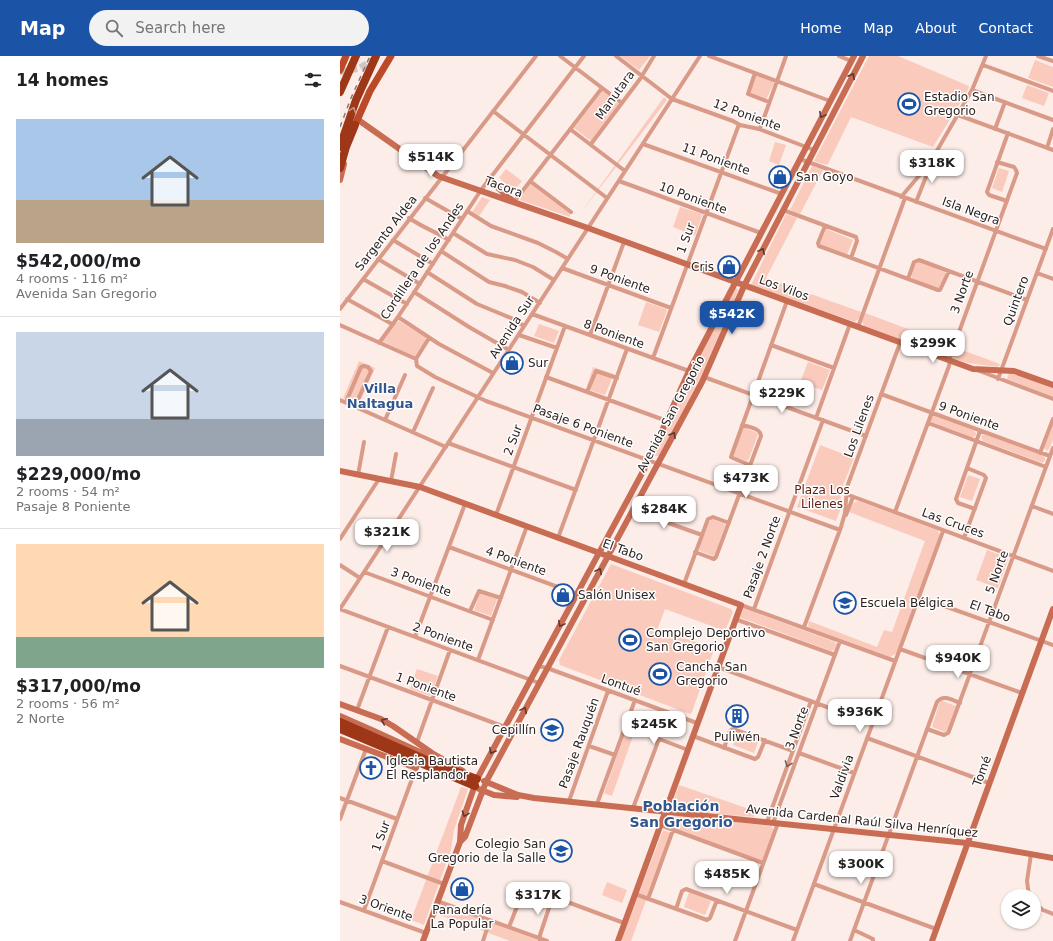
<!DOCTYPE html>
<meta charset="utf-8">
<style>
body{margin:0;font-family:"DejaVu Sans",sans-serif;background:#f2f2f2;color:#202124;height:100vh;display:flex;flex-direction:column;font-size:15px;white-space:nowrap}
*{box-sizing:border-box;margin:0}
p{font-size:13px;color:#757577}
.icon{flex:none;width:22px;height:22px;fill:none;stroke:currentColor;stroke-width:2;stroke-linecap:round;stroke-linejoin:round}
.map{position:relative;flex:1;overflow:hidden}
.drawer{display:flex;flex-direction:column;background:#fff;width:340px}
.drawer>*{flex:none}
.fabs{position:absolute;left:661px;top:833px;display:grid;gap:8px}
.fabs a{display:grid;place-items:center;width:40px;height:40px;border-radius:50%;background:#fff;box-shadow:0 1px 3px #0004;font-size:20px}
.price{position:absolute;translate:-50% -34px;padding:0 9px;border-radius:8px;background:#fff;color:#222;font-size:13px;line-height:26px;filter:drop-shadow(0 1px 2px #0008)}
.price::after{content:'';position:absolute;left:50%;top:24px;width:12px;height:9px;margin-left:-6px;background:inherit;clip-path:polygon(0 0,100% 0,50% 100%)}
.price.selected{background:#1b54a6;color:#fff}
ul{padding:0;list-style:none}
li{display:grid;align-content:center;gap:8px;height:212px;padding:0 16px}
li+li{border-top:1px solid #e0e0e0}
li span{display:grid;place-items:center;height:124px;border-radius:0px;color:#555}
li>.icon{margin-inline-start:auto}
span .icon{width:72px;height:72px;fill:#fffc;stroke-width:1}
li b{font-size:17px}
h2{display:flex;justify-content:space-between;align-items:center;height:48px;padding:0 16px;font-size:17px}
header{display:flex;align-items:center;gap:24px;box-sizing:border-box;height:56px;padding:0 20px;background:#1b54a6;color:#fff}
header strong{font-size:19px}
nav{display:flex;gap:22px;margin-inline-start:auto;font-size:14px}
.search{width:280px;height:36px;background:#f2f2f2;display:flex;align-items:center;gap:10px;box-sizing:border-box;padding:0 14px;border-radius:22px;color:#757577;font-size:15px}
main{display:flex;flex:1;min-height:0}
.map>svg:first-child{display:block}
.green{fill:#facabc}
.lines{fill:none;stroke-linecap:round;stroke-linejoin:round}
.primary-tunnel{stroke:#d2c4c0;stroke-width:7;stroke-dasharray:7 3.5;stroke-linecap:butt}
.street{stroke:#d99a87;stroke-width:4}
.secondary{stroke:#c86d53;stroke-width:6}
.primary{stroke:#ba4a28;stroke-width:7}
.highway{stroke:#9e3717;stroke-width:8}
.rail{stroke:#877b77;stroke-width:1.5;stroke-dasharray:5 5;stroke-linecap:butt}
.oneway{stroke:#5b382f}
.oneway2{stroke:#c9917f}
.oneway3{stroke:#7a584e}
.labels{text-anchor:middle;stroke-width:3;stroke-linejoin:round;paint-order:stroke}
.street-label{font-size:12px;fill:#2c2220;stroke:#fefefe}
.poi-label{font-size:12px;fill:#2c2220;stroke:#fefefe;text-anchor:start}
.park-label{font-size:12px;fill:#5d2312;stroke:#fefefe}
.neighbourhood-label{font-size:13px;font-weight:bold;fill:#31568d;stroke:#fefefe}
.quarter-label{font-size:14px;font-weight:bold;fill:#31568d;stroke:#fefefe}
</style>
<header>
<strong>Map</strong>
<div class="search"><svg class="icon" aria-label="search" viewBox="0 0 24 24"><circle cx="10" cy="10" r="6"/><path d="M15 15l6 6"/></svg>Search here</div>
<nav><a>Home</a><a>Map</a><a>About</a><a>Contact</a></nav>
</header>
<main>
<section class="drawer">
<h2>14 homes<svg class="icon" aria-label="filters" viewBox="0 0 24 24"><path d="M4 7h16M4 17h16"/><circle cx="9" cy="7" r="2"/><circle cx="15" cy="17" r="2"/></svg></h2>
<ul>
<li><span style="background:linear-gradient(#a9c7e8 65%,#b9a48a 0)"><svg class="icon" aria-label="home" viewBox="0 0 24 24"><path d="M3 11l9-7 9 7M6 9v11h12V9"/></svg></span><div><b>$542,000/mo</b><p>4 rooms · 116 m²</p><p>Avenida San Gregorio</p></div></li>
<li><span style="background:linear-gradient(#c9d6e8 70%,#9aa5b1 0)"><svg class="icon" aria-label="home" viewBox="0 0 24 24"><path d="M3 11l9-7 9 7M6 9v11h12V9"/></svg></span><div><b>$229,000/mo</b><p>2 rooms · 54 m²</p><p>Pasaje 8 Poniente</p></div></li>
<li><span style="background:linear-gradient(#ffd9b3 75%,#7fa58c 0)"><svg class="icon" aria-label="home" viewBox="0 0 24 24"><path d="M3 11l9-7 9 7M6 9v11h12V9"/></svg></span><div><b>$317,000/mo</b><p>2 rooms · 56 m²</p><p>2 Norte</p></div></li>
</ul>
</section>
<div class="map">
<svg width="713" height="885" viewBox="0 0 713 885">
<rect width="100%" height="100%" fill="#fcede8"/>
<!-- green -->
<path class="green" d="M280,0H310L299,14Z
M529,0H558L629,30L628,34L593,91L511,61L488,108L486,109L476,106L474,105Z
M695,4L713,11V31L688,22Z
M417,19L433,25L434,27L426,44L409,37L415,21Z
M687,29L709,37L704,50L682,42Z
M263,34L280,47L251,85L234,72Z
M324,41L327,44L240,158Z
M435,86L446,89L439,109L429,105Z
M472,110L483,114L460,158L450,154Z
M659,112L669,115L662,136L652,132Z
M166,113L182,125L174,135L159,122Z
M191,127L230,157V161L180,144V142Z
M142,141L150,144L139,160L132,156Z
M340,151L362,158V160L355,180L333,171Z
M446,158L457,162L426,222L521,256L519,262L515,266L411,229Z
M486,173L513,184L507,199L480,188Z
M578,205L605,216L606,218L599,233L572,222C571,218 574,208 578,205Z
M395,232L398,233L395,243L360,322L319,400H314V398L352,315Z
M306,246L326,253L327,255L319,276L298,269Z
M525,257L611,289L607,298L603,299L524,270L522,266Z
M59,265L85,281L86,286L75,301L42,285L53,269Z
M199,268L219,275L214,287L194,280Z
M614,291L660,308L658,311L628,307L614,303L613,301Z
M19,305L35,312L19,348L3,342Z
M468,306L490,314L482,334L460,327Z
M253,311L274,318L265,339L246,333Z
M669,317H670L713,331V341L667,323Z
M594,359L633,374L636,377V379L632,382L591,366L590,365L592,360Z
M713,368V384L709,393L707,395L704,392Z
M403,371L415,376L418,378L409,403L407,405L396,402L393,398Z
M645,378L700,398L705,401V405L702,407L643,385L641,381L642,379Z
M480,389L514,402L500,437L502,449L496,465L457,451Z
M628,419L640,423L632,445L620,441Z
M518,445L597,474L600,479L557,597L550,601L470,572L468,570L469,565L537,591L544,574L552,576L585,485L509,456L513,447Z
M372,463L385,468V470L375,498L373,500L360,495L359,492L369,466Z
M647,494L666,501L668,503L658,532L636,524Z
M271,508L391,553L393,556L385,575L325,553L318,572L371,592L373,596L352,656L350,658L220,609L219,604Z
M140,537L157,543L151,560L134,554Z
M403,552L495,586L496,589L494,594L491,595L399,561Z
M77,613L98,620L90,640L70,633Z
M600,645H603L616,650L607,675L605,676L592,671Z
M286,674L294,677L272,740L264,737Z
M397,678L418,686L414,697L393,689Z
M339,729L415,755L414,761L334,754L331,751Z
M121,731L128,733L114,774L111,794L84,869L71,864Z
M328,758L431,770L434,775L423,804L421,805L324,770Z
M323,774L331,777L291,885H283L281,883L295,842H297Z
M267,826L287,834L282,847L262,839Z
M349,836L371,845L365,859L344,851Z
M104,849L200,885H170L100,859Z"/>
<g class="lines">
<!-- primary-tunnel -->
<path class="primary-tunnel" d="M0,16L20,12L35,3"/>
<!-- street -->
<path class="street" d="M220,0L282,47
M276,0L332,43L393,65L400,69L419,73L474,94
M369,0L490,45
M499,0L511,5
M698,0L713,5
M643,9L713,35
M415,17L408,38L429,46
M632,34L713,64
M153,55L267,142
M618,59L713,94
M230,73L285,115
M419,73L421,70L446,0
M655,73L665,46
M251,88L300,23L314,0
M303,88L442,138
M707,92L713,73
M460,103L706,193
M190,125L231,156
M279,125L421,177
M561,141L589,108
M85,142L122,163
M667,145L649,139L647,136L668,77
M174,146L262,32
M576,146L595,98L632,34L646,0
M443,154L516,181L517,185L511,202
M127,155L151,170L198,187L216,196L228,203
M69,162C82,171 96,176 109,184
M485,170L478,187L479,190L598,234H600L609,215
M113,177L147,198L175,204L193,211L214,224
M53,184L93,208
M101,195L149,226L165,230L182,236L200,247
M38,203L80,228
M222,212L331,252
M87,216L137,248L171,262L184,270
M697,217L713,223
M23,223L67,248
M568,223L574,206L579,204L687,244
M74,236L129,271L169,294
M7,243L52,268
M0,253L196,0
M192,258L349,315
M58,261L99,288L153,317
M0,269L76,303
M518,271L565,142
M179,279L217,292
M250,279L284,186
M39,287L58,261L141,134L244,0
M431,289L494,312
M313,302L398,71L400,69
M76,303L77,310L95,321L146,345L500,474
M76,303L89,282
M637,314L713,343
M206,321L327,365
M364,321L526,380
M658,323L713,173
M247,336L256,315L277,322
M541,338L710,400
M0,344L106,391
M6,346L21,311L24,310L28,311L31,315L15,350
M476,362L510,268
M45,364L65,319
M588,367L706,411
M73,376L93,332
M108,387L236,434
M700,397L713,363
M410,409L395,403L391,401L392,398L447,245
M18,419L24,386
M51,425L56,398
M506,438L713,515
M692,450L713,458
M635,453L618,447L616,443L640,375
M292,454L362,479
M555,456L609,310L611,298L677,117L676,114L674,111L657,106
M156,459L225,270
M506,459L513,441
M218,482L287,293
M624,482L646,422L644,419L627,412
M0,483L39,423
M109,491L237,538
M355,496L371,502L374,503L376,501L421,380C420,372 409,371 402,369
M0,509L20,522
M24,516L153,564
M344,528L368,463L373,461L389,467
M579,541L713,589
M401,549L555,605
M414,553L483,364
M130,555L139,535L161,542
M395,563L495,599
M464,571L501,471L505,457L507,431L560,287
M75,581L125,448
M560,593L682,637
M138,604L187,470
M0,610L165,671
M198,610L207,612L357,667
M378,611L533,668
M199,627L0,553L360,0
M17,654L48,571
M285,670L348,694
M587,673L604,679L608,677L609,675L713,392
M353,680L415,703L418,701L425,684
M527,682L649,727
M77,686L110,594
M249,690L275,699
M384,692L390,675L393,673L453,695
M459,697L514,717
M0,742L57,763
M229,745L268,635
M257,748L295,644
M293,752L319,683
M0,763L26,693
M427,766L471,645
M433,767L500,585
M320,769L423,807
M42,805L104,828
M474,828L596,873
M295,838L367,864L370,862L377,844
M689,840L687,825L691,798
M308,843L333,774
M97,845L207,885
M0,846L86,877
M694,847L703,854L713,858
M336,853L342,835L346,833L457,874
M24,854L76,712
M169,871L184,833L187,831L284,867
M514,874L533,883V885
M143,885L150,864
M200,885V879L213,840
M395,885L438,767
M453,885L603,475
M510,885L597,646C603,638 612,644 620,647"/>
<!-- secondary -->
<path class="secondary" d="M17,63L98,120L248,172L633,313L674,315L713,329
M0,124L4,108
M149,124L173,145
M0,415L80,431L401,549L278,885
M0,648L41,663L53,670L92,697L123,715
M0,660L34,675L106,708
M0,683L76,712
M144,725L178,739L194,742L627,787L713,802
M139,733L154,739L177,741
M120,786L125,781L146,726L362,326L404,230L523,0
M83,885L120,786L121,769L137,723L307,408L349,315L514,0
M592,885L713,553"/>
<!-- primary -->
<path class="primary" d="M0,14L6,0
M15,69L30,35L51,0"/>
<!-- highway -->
<path class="highway" d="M0,36L16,0
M0,91L16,44L36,0
M0,112L6,91L15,69
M0,666L93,707L137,723
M0,673L135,730"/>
<!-- rail -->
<path class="rail" d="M0,71L11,42L30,0"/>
</g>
<!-- one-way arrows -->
<defs><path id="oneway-chevron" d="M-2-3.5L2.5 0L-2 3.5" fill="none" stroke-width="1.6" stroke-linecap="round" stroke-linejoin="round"/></defs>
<g class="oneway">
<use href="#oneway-chevron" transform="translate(512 20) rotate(-63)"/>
<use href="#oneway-chevron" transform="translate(482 59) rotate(118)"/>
<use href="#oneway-chevron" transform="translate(422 195) rotate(-62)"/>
<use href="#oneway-chevron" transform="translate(333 379) rotate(-61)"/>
<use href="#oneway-chevron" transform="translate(259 515) rotate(-62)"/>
<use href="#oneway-chevron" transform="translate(221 568) rotate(118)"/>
<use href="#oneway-chevron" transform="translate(184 654) rotate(-62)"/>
<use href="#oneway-chevron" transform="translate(44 665) rotate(-154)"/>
<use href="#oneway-chevron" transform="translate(152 695) rotate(119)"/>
<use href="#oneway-chevron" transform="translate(125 758) rotate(110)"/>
</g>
<use class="oneway2" href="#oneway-chevron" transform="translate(13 54) rotate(-70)"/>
<use class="oneway3" href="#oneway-chevron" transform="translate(448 708) rotate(110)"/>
<!-- icons -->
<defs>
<g id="stadium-ring" transform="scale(1.15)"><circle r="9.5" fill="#fefefe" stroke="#1b54a6" stroke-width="1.5"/><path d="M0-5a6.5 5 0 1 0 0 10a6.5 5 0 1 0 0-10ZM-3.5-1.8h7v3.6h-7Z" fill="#1b54a6"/></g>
<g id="shop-ring" transform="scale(1.15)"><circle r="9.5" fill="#fefefe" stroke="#1b54a6" stroke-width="1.5"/><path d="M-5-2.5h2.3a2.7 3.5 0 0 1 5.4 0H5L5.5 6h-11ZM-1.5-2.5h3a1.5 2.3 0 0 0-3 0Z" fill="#1b54a6"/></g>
<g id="school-ring" transform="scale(1.15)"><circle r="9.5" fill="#fefefe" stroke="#1b54a6" stroke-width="1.5"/><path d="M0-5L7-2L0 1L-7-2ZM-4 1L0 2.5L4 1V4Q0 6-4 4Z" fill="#1b54a6"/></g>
<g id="building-ring" transform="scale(1.15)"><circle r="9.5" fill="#fefefe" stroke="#1b54a6" stroke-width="1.5"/><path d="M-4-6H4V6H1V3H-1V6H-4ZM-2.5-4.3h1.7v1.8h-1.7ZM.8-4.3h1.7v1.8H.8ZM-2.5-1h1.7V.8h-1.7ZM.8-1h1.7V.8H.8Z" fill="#1b54a6"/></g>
<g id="church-ring" transform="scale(1.15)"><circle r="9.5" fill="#fefefe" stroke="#1b54a6" stroke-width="1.5"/><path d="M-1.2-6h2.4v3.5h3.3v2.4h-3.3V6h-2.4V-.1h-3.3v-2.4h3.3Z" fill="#1b54a6"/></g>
</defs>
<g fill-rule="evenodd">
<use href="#stadium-ring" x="569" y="48"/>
<use href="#shop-ring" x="440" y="121"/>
<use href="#shop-ring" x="389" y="211"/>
<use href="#shop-ring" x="172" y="307"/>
<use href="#shop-ring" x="223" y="539"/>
<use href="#school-ring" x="505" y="547"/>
<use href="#stadium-ring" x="290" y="584"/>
<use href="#stadium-ring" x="320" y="618"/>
<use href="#building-ring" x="397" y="660"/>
<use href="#school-ring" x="212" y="674"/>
<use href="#church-ring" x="31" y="712"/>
<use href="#school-ring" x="221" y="795"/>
<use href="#shop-ring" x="122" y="833"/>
</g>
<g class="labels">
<!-- street labels -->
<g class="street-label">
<text transform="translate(275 39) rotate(-54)" y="4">Manutara</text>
<text transform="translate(407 59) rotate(20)" y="4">12 Poniente</text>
<text transform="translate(376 103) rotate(20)" y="4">11 Poniente</text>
<text transform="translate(164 131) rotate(20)" y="4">Tacora</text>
<text transform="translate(353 142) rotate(20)" y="4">10 Poniente</text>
<text transform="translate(631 155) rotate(20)" y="4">Isla Negra</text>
<text transform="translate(46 177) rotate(-52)" y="4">Sargento Aldea</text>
<text transform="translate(346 182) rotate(-70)" y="4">1 Sur</text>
<text transform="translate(82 205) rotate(-56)" y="4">Cordillera de los Andes</text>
<text transform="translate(280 223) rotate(20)" y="4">9 Poniente</text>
<text transform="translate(444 232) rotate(20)" y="4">Los Vilos</text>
<text transform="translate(622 236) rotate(-70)" y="4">3 Norte</text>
<text transform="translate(676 245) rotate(-70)" y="4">Quintero</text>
<text transform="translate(172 271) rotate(-57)" y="4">Avenida Sur</text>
<text transform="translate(274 278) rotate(20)" y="4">8 Poniente</text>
<text transform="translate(331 358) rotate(-62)" y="4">Avenida San Gregorio</text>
<text transform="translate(629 360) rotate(20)" y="4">9 Poniente</text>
<text transform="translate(243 370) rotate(20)" y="4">Pasaje 6 Poniente</text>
<text transform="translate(519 370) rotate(-70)" y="4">Los Lilenes</text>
<text transform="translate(173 384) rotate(-70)" y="4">2 Sur</text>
<text transform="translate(613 467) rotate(20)" y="4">Las Cruces</text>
<text transform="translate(283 494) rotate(20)" y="4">El Tabo</text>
<text transform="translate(422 501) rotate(-70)" y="4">Pasaje 2 Norte</text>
<text transform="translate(176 505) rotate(20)" y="4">4 Poniente</text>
<text transform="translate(657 516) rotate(-70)" y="4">5 Norte</text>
<text transform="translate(81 526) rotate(20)" y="4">3 Poniente</text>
<text transform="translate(650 555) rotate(20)" y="4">El Tabo</text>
<text transform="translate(103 581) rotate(20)" y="4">2 Poniente</text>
<text transform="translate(281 629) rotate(20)" y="4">Lontué</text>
<text transform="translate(86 631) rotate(20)" y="4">1 Poniente</text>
<text transform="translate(457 672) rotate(-70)" y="4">3 Norte</text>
<text transform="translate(239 687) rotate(-70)" y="4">Pasaje Rauquén</text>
<text transform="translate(642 715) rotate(-70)" y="4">Tomé</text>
<text transform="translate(502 721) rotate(-70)" y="4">Valdivia</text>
<text transform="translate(522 765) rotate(6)" y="4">Avenida Cardenal Raúl Silva Henríquez</text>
<text transform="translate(41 780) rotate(-70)" y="4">1 Sur</text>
<text transform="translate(46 852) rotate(20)" y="4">3 Oriente</text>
</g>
<!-- poi labels -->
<g class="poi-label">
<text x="584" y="45">Estadio San<tspan x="584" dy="14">Gregorio</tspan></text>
<text x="456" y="125">San Goyo</text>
<text x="374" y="215" text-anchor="end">Cris</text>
<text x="188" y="311">Sur</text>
<text x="238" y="543">Salón Unisex</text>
<text x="520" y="551">Escuela Bélgica</text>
<text x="306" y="581">Complejo Deportivo<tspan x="306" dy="14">San Gregorio</tspan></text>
<text x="336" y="615">Cancha San<tspan x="336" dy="14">Gregorio</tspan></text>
<text x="196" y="678" text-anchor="end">Cepillín</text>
<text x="397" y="685" text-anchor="middle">Puliwén</text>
<text x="46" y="709">Iglesia Bautista<tspan x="46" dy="14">El Resplandor</tspan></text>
<text x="206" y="792" text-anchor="end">Colegio San<tspan x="206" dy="14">Gregorio de la Salle</tspan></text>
<text x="122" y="858" text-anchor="middle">Panadería<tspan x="122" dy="14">La Popular</tspan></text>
</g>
<!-- park labels -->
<g class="park-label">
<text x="482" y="438">Plaza Los<tspan x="482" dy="14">Lilenes</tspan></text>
</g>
<!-- neighbourhood labels -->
<g class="neighbourhood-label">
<text x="40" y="337">Villa<tspan x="40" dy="15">Naltagua</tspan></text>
</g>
<!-- quarter labels -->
<g class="quarter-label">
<text x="341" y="755">Población<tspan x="341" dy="16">San Gregorio</tspan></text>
</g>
</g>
</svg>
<div class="fabs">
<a><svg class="icon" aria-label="layers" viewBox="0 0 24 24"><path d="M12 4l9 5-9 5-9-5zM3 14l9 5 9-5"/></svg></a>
</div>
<b class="price" style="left:91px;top:122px">$514K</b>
<b class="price" style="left:592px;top:128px">$318K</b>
<b class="price selected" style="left:392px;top:279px">$542K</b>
<b class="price" style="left:593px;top:308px">$299K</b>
<b class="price" style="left:442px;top:358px">$229K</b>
<b class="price" style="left:406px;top:443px">$473K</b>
<b class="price" style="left:324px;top:474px">$284K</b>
<b class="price" style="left:47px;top:497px">$321K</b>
<b class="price" style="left:618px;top:623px">$940K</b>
<b class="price" style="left:520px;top:677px">$936K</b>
<b class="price" style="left:314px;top:689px">$245K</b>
<b class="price" style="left:521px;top:829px">$300K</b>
<b class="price" style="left:387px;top:839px">$485K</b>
<b class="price" style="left:198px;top:860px">$317K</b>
</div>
</main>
